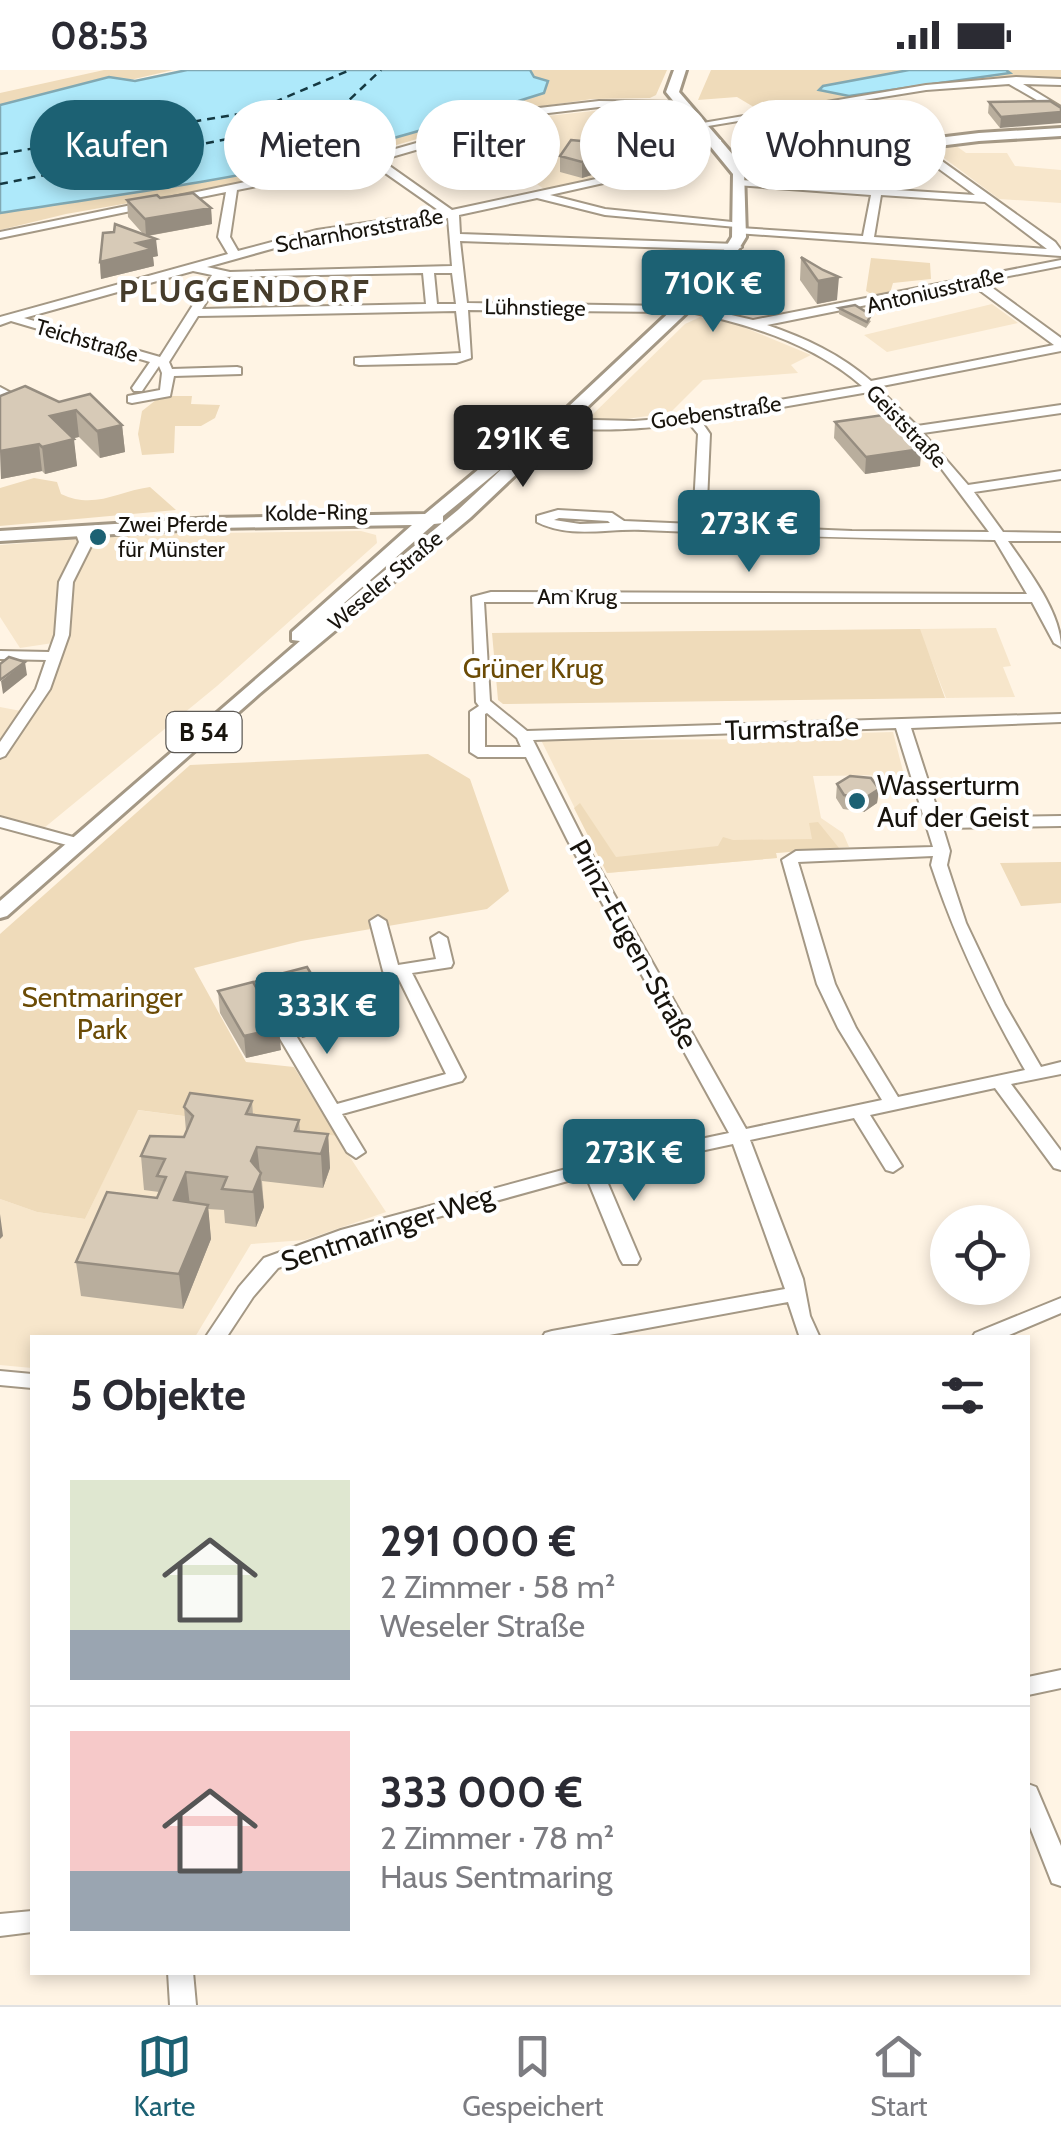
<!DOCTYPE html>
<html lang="de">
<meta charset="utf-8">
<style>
body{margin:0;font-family:Cabin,sans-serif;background:#f2f2f3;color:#2b2b33;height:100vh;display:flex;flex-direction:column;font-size:38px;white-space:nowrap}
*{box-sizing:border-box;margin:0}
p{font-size:32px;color:#7c7c81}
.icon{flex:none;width:55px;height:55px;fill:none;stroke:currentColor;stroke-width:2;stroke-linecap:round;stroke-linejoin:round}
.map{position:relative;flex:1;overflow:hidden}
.sheet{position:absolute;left:30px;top:1265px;width:1000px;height:640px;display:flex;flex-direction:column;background:#fff;border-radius:0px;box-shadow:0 5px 15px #0003}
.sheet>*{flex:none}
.guide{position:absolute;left:30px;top:30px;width:1002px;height:90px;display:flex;gap:20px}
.controls{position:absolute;left:930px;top:1135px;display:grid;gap:20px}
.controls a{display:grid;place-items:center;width:100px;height:100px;border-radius:50%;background:#fff;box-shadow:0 5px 15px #0003;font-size:50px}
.price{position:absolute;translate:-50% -85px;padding:0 22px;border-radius:10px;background:#1c6173;color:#fff;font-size:32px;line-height:65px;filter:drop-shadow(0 2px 5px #0008)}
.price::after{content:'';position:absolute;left:50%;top:60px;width:30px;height:22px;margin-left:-15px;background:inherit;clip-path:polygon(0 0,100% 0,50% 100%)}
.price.active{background:#222;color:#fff}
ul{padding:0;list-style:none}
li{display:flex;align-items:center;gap:30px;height:250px;padding:0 40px}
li+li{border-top:2px solid #e1e1e2}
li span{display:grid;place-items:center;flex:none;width:280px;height:200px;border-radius:0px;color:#555}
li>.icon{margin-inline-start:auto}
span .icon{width:120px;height:120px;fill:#fffc;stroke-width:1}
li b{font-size:42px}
h2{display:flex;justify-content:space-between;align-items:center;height:120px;padding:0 40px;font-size:42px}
.pill{padding:0 35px;border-radius:45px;background:#fff;box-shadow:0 5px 15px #0003;font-size:35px;line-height:90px}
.pill.active{background:#1c6173;color:#fff}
.status{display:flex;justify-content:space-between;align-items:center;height:70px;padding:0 50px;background:#fff;direction:ltr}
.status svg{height:28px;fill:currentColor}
.tabs{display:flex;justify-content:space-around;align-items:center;height:140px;border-top:2px solid #e1e1e2;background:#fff;font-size:28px;color:#7c7c81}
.tabs a{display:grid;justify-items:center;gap:5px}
.tabs .active{color:#1c6173}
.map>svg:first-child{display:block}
.built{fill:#f7e6cb}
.green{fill:#efdbba}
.water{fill:#aee9fa;stroke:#81a9b3;stroke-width:2.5}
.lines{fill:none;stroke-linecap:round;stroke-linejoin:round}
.ferry{stroke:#153942;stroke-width:2.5;stroke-dasharray:8 6;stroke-linecap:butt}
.minor-casing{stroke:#a49885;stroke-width:4}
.major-casing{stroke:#a49885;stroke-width:6}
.minor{fill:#fff;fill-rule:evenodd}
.major{fill:#fff;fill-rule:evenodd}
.wall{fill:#b9ae9d}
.shaded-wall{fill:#968d80}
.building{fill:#d7cab7;stroke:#968d80;stroke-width:2.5}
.poi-dot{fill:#1c6173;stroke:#fff;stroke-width:4}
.labels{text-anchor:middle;stroke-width:8;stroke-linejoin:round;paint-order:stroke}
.far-street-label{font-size:22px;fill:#18140d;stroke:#fff}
.far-poi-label{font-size:22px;fill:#18140d;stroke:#fff;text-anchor:start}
.shield{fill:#fff;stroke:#5d5a56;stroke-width:2.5}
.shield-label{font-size:25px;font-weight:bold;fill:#18140d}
.park-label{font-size:28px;fill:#6b4b05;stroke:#fff}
.street-label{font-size:28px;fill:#18140d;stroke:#fff}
.poi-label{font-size:28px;fill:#18140d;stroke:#fff;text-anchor:start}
.far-district-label{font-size:32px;font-weight:bold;letter-spacing:2.5px;fill:#463c2b;stroke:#fff}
</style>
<div class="status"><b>08:53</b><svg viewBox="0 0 49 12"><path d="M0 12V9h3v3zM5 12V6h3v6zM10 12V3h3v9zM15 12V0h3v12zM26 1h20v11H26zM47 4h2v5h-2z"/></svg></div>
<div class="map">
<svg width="1061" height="1935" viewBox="0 0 1061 1935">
<rect width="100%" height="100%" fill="#fff4e4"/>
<!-- built -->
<path class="built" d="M649,35L669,37L695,67L678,79L637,97L547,121L521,103L476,111L445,92L455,88L434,77L538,47Z
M955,75L966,83H1007L1015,96L1061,100V133L999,129L932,79Z
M992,234L1018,253L887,282L864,265Z
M700,247L731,252L811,285L791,295L798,303L703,310L670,343L604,352L589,348L685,254Z
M361,461L376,465L377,473L217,616L44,758L0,745V637L21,641L36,616L53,573L20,578L0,547V475L144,464Z
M996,558L1011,596L1003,597L1015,627L946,628L919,559Z
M893,662L904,705L813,706L821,748L843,763L849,777L776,783L777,788L607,803L541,670L823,669V664Z
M137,1040L336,1066L386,1142L305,1170L251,1174L195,1267L32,1268V1298L0,1295V1129L37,1142L85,1149Z"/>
<!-- green -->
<path class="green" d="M104,0H173L126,11L109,7L0,35V23Z
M530,0H667L656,25L650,28L592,29L517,40L300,103L66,144L0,160V143L230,106L454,52L544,23L548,11L534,7Z
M711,0H1061V10L1029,7L935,14L769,41L762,42L737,27L698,30Z
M871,188L930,193L931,209L893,213L890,223L898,224L880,229L866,221Z
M161,326H192L191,334L220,335L215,348L201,356H175L174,383L142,385L138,364L142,341Z
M34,408L57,412L61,424C95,440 118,421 150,417L176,440L0,456V418Z
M920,559L945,628L503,634L498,630L492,563Z
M428,684L470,709L509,821L487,839L301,871L194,898L246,992L294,997L336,1066L138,1040L85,1149L37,1142L0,1129V864L190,695Z
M580,733L616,787L718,776L723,767L733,770L812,769L809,753L818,752L839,778L776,783L777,788L607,803L574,738Z
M1061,792V833L1021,836L1000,793Z"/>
<!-- water -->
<path class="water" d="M187,0H530L534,7L548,11L544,23C471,46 398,68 323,87C217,113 108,126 0,143V35L109,7L135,11Z
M909,0H1006L1010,3L849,26L819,20L823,16Z"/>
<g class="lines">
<!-- ferry -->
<path class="ferry" d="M0,84L251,42L350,0
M0,114L329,49L381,0"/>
<!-- minor casing -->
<g class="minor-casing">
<path id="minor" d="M1016,7L1061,9V15L1023,14L1061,37V44L1009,14L926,20L858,31L1055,172L1061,180V186L736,163V159L740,158L863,166L871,125L736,115V111L740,110L975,125L848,33L702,57L697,54L926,15ZM881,125L985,132L1047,179L874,167Z
M599,31L685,32L690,35L685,38L599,37L540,44L381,90L452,140L610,106L692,73L717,69L721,70V74L698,78L617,110L550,125L605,139L732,152L737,155L736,157L605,145L537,128L459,145L460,164L736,174L742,177L736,180L460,171L467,233L670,236L675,232L753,250L1061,190V196L983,211L1061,268V281L877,317L917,356L1061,335V343L923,363L968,415L1061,401V409L974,422L1003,462L1061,463V471H1008C1028,500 1061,542 1061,577L1054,573L1032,532H484L490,631L527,661L1061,644V652L911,658L940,748L1061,746V756L943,758L950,781L947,795L966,853L1005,935L1041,997L1061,992V1004L1011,1014L1061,1081V1100L1054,1098L995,1018L870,1045L902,1096L893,1102L886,1100L854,1048L750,1070L803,1209L810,1246L820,1268H800L788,1232L593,1268H542L545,1263L552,1261L785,1219L733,1074L603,1102L640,1189L637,1194H623L620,1189L586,1106L355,1170L278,1198L253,1227L226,1268H205L239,1217L264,1188L341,1160L592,1092L729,1063L568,771L526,687H478L470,682V642L479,636L476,632L472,527L491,522L1027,524L995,470C877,469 760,465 643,460C607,458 571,469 537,452V446L558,440L612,443L624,451L693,454L698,364L689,353C659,357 579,366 554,352L556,349L634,351L674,348L862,316C810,271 742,252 676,239L670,242L468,240L471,288L456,293L359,295L355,294V288L461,283L456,241L198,246L169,292L172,299L237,297L241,298V304L174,306L170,326L132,333L128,332V326L160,320L162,303L159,296L142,321H134L132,318L150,292L11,251L0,255V247L228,184L218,167L226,122L177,132L173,131V127L371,86L539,38ZM371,93L441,142L317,160L238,181L230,167L237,120ZM448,148L452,196L230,202L207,197L318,166ZM193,201L212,205L160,287L24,248ZM423,203L426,234L202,239L222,207ZM434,203H452L456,234H437ZM971,214L1054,275L871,311C840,284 805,268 767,255ZM869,322L938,394L989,462L852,461L706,455L710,364L701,351ZM559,448L608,451L610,453L580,454L554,450ZM487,643L517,668L521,677H485V644ZM896,658L933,777L796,781L782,790L817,914L838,958L882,1030L746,1059L584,771L533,670ZM933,786L931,795C955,868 987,934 1025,1000L898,1027L856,958L835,914L798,792Z
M151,131L156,134L155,136L0,168V162Z
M0,317L28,332L30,335L0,351V342L15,335L0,326Z
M82,457L87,458L93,472L73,512L69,565L50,619L5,686L0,688V672L36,619L46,590L0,589V581L49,582L55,565L59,512L79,472L75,461Z
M0,747L84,770L86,773L78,778L0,757Z
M378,846L386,851L398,895L436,889L431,868L439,863L447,868L453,893L451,897L412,903L465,1007L462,1011L342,1044L365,1082L356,1088L347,1082L249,916L258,911L264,912L337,1034L446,1004L397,905H385L383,901L370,851Z
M1061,1228V1243L1002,1268H972L975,1263Z
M0,1301L32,1304V1318L0,1315Z
M1061,1600V1618L1028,1625V1607Z
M1028,1714L1036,1717L1061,1776V1816L1052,1813L1028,1752Z
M32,1841V1862L0,1866V1844Z
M168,1902H193L196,1935H170Z"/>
</g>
<!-- major casing -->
<g class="major-casing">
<path id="major" d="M674,0H686L679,22L739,92L979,63L1061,58V66L979,71L744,100L746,167L718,213L470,448L259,624L7,846L0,848V831L300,571L292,570V562L412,455L213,458L0,471V461L213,448L425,444L491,389H503V397L443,446V453L434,454L327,548L458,440L707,207L732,167L733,104L666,22Z"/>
</g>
<!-- minor -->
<use href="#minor" class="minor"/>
<!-- major -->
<use href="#major" class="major"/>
</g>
<!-- wall -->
<path class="wall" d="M989,32L1061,38L1000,58L988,43Z
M824,73L860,96L826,109L822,95Z
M560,86L634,92L582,108L560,102Z
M160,128L211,138L212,154L148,166L158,186L153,187L154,196L101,209L100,192L144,165L128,147L127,130Z
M801,187L837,230L817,234L800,210Z
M839,238L871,251L866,258L839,244Z
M0,326L59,332L122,355L125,382L100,388L79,367L73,368L77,396L45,404L42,401L1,409Z
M835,352L921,379L920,396L865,404L834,368Z
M837,714L879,719L877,733L864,742L843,739L836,728Z
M276,905L332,938L333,960L302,968L278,927Z
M218,921L281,980L246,988L220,943Z
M252,1031L253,1045L299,1050L300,1061L328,1064L330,1098L323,1118L262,1111L264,1137L256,1157L225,1153L224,1140L208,1139L211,1169L183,1239L81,1226L76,1192L157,1128L159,1122L144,1120L141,1086L184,1067L186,1061L184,1037Z"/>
<!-- shaded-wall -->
<path class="shaded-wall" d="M1061,42V53L1000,58L1001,47Z
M862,74L860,96L826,109L827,88Z
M635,76L634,92L582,108V92Z
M211,138L212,154L146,166L145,149Z
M156,169L158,186L153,187L154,196L101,209L100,192L137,173Z
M839,207L837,230L817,234L818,211Z
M76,340L79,367L53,373L50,346Z
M122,355L125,382L100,388L97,361Z
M74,369L77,396L45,404L42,377Z
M39,374L42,401L1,409L0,381Z
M921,379L920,396L865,404L866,387Z
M25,592L27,605L3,624L1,611Z
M879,719L877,733L864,742L865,728Z
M332,938L333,960L302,968L301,946Z
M279,958L281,980L246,988L244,966Z
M328,1064L330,1098L323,1118L321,1084Z
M257,1077L264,1137L256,1157L251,1091Z
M186,1102L190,1136L174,1130Z
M208,1135L211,1169L183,1239L179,1204Z
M0,1144L3,1166L0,1169Z"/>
<!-- building -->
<path class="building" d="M1050,31L1061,38V42L1001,47L989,32Z
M571,70L635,76L582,92L560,86Z
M824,73H862V74L827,88Z
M193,123L211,138L145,149L127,130L157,125L160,128Z
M115,154L156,169L137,173L152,179L100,192L103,163L114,162Z
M801,187L823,200L839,207L818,211Z
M855,235L871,245L867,252L839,238Z
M25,316L59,332L90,324L122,355L97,361L76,340L50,346L74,369L42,377L39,374L0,381V326Z
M890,344L921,379L866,387L835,352Z
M9,587L25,592L0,610V594Z
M850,706L871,708L879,719L865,728L844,725L837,714Z
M307,897L332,938L301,946L276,905Z
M253,912L279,958L244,966L218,921Z
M190,1023L252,1031L246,1044L299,1050L295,1061L328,1064L321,1084L257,1077L251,1091L261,1103L253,1122L222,1119L227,1107L186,1102L174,1130L208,1135L179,1204L76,1192L107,1122L157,1128L166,1107L157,1106L165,1089L141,1086L150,1066L184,1067L193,1046L184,1037Z"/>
<!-- markers -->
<g class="poi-dot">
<circle cx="98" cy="467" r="10"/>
<circle cx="857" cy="731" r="10"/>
</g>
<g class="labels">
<!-- far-street labels -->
<g class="far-street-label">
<text transform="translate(359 160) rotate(-10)" y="8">Scharnhorststraße</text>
<text transform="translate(935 220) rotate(-13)" y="8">Antoniusstraße</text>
<text transform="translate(535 237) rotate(1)" y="8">Lühnstiege</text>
<text transform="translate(87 270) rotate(16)" y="8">Teichstraße</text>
<text transform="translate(716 342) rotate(-8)" y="8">Goebenstraße</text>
<text transform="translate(907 356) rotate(46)" y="8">Geiststraße</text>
<text transform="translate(316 442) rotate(-1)" y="8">Kolde-Ring</text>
<text transform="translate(385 510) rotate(-40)" y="8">Weseler Straße</text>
<text x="577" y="534">Am Krug</text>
</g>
<!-- far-poi labels -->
<g class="far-poi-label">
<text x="118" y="462">Zwei Pferde<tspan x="118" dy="25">für Münster</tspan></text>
</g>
<!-- shield labels -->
<rect class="shield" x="166.5" y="642" width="75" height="40" rx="8"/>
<g class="shield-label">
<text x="204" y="671">B 54</text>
</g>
<!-- park labels -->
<g class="park-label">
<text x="533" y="608">Grüner Krug</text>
<text x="102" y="937">Sentmaringer<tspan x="102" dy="32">Park</tspan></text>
</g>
<!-- street labels -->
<g class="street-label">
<text transform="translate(792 658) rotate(-2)" y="10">Turmstraße</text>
<text transform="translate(634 874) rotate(61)" y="10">Prinz-Eugen-Straße</text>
<text transform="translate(387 1158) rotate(-18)" y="10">Sentmaringer Weg</text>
</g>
<!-- poi labels -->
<g class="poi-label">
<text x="877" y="725">Wasserturm<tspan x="877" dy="32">Auf der Geist</tspan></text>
</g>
<!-- far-district labels -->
<g class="far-district-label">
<text x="245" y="232">PLUGGENDORF</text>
</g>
</g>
</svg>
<div class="controls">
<a><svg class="icon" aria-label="locate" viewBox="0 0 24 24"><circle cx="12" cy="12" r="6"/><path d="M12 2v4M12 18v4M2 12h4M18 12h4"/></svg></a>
</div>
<b class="price" style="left:713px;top:265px">710K €</b>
<b class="price active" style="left:523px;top:420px">291K €</b>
<b class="price" style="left:749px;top:505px">273K €</b>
<b class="price" style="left:327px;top:987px">333K €</b>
<b class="price" style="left:634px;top:1134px">273K €</b>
<div class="guide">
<a class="pill active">Kaufen</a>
<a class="pill">Mieten</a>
<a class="pill">Filter</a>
<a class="pill">Neu</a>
<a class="pill">Wohnung</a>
</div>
<section class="sheet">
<h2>5 Objekte<svg class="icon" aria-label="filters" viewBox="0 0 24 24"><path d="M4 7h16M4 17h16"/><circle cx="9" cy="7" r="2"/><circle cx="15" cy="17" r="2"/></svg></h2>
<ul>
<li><span style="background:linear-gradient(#dfe7d0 75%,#9aa5b1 0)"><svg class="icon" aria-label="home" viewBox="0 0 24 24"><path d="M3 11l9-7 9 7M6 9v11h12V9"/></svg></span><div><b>291 000 €</b><p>2 Zimmer · 58 m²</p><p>Weseler Straße</p></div></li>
<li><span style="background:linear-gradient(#f6c9c9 70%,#9aa5b1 0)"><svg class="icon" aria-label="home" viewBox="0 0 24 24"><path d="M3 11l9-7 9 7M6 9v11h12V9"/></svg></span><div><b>333 000 €</b><p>2 Zimmer · 78 m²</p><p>Haus Sentmaring</p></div></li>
</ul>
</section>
</div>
<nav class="tabs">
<a class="active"><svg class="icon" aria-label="map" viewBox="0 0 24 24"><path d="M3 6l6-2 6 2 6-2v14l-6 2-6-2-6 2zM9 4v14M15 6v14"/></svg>Karte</a>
<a><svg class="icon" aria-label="saved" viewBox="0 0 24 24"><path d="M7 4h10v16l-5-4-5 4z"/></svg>Gespeichert</a>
<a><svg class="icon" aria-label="home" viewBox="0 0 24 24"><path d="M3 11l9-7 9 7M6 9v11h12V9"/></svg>Start</a>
</nav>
